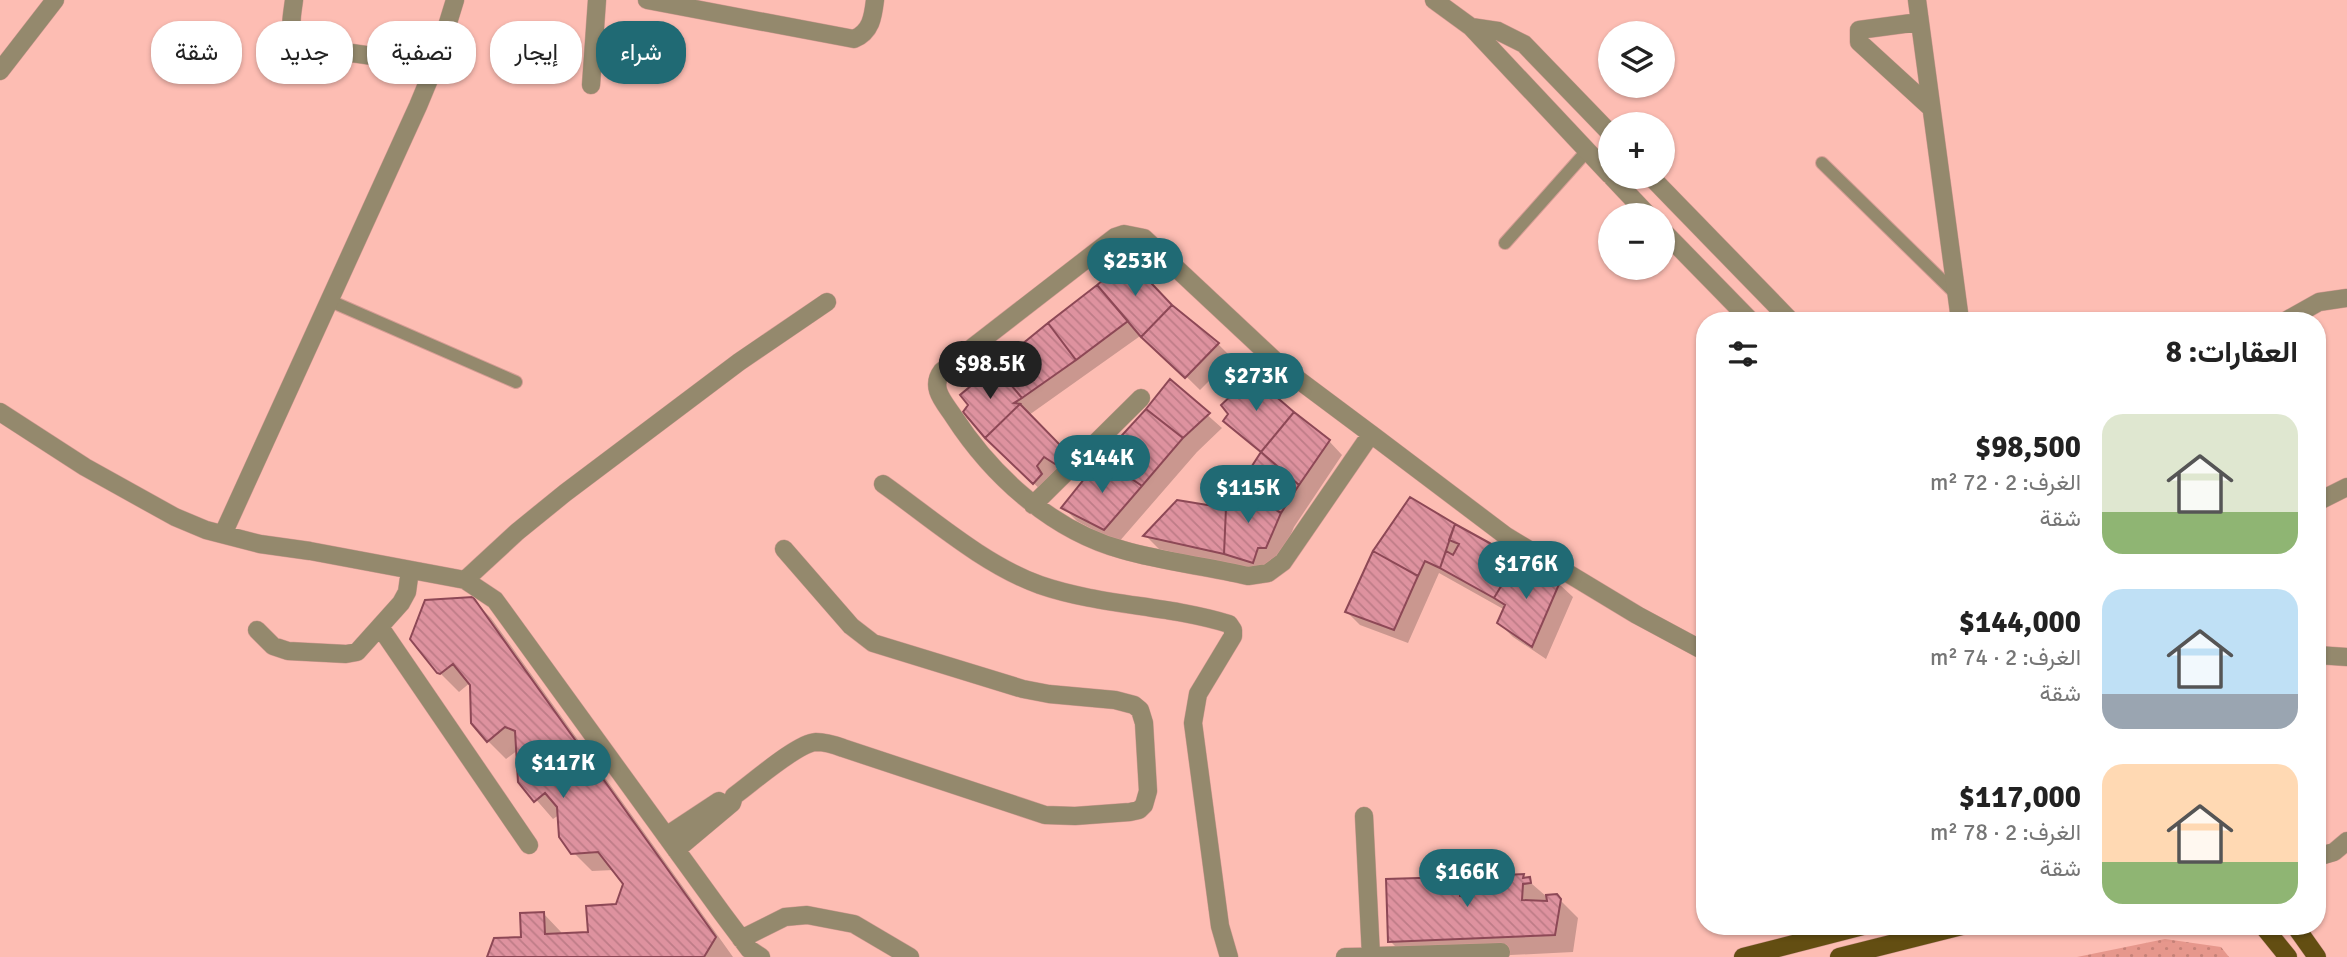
<!DOCTYPE html>
<html lang="ar">
<meta charset="utf-8">
<style>
body{margin:0;font-family:Signika,Vazirmatn,sans-serif;background:#f2f2f2;color:#222;direction:rtl;height:100vh;display:flex;flex-direction:column;font-size:26px;white-space:nowrap}
*{box-sizing:border-box;margin:0}
p{font-size:23px;color:#767676}
.icon{flex:none;width:38px;height:38px;fill:none;stroke:currentColor;stroke-width:2;stroke-linecap:round;stroke-linejoin:round}
.map{position:relative;flex:1;overflow:hidden;direction:ltr}
.details{position:absolute;left:1696px;top:312px;width:630px;height:623px;display:flex;flex-direction:column;background:#fff;border-radius:28px;box-shadow:0 2px 5px #0004;direction:rtl}
.details>*{flex:none}
.top-card{position:absolute;left:21px;top:21px;width:665px;height:63px;direction:rtl;display:flex;gap:14px}
.controls{position:absolute;left:1598px;top:21px;display:grid;gap:14px}
.controls a{display:grid;place-items:center;width:77px;height:77px;border-radius:50%;background:#fff;box-shadow:0 2px 5px #0004;font-size:35px}
.price{position:absolute;translate:-50% -60px;padding:0 16px;border-radius:24px;background:#206a74;color:#fff;font-size:23px;line-height:46px;filter:drop-shadow(0 2px 4px #0008)}
.price::after{content:'';position:absolute;left:50%;top:42px;width:21px;height:16px;margin-left:-10px;background:inherit;clip-path:polygon(0 0,100% 0,50% 100%)}
.price.on{background:#222;color:#fff}
ul{padding:0;list-style:none}
li{display:flex;align-items:center;gap:21px;height:175px;padding:0 28px}
li span{display:grid;place-items:center;flex:none;width:196px;height:140px;border-radius:21px;color:#555}
li>.icon{margin-inline-start:auto}
span .icon{width:84px;height:84px;fill:#fffc;stroke-width:1}
li b{font-size:30px}
h2{display:flex;justify-content:space-between;align-items:center;height:84px;padding:0 28px;font-size:30px}
.tag{padding:0 24px;border-radius:28px;background:#fff;box-shadow:0 2px 5px #0004;font-size:24px;line-height:63px}
.tag.on{background:#206a74;color:#fff}
.map>svg:first-child{display:block}
.grass{fill:url(#grass-dots)}
.shadow{fill:#0003}
.building{fill:url(#building-back-hatch);stroke:#8d4856;stroke-width:2}
.lines{fill:none;stroke-linecap:round;stroke-linejoin:round}
.lane-casing{stroke:#d59c94;stroke-width:14}
.street-casing{stroke:#d59c94;stroke-width:19}
.primary-casing{stroke:#d59c94;stroke-width:19}
.lane{stroke:#94896d;stroke-width:12}
.street{stroke:#94896d;stroke-width:18}
.primary{stroke:#634e12;stroke-width:18}
</style>
<div class="map">
<svg width="2347" height="957" viewBox="0 0 2347 957">
<defs>
<pattern id="grass-dots" width="8" height="8" patternUnits="userSpaceOnUse" patternTransform="scale(1.75)"><rect width="8" height="8" fill="#e6978c"/><path d="M2 2h.1M6 6h.1" fill="none" stroke="#c58177" stroke-width="1.8" stroke-linecap="round"/></pattern>
<pattern id="building-back-hatch" width="6" height="6" patternUnits="userSpaceOnUse" patternTransform="scale(1.75)"><rect width="6" height="6" fill="#de929f"/><path d="M-1 5l2 2M0 0l6 6M5-1l2 2" fill="none" stroke="#be7c87"/></pattern>
</defs>
<rect width="100%" height="100%" fill="#fdbdb3"/>
<!-- grass -->
<path class="grass" d="M2165,939L2221,947L2229,957H2077Z"/>
<!-- shadow -->
<path class="shadow" d="M1121,267L1218,344L1232,358L1200,390L1143,334L1029,415L1078,465L1048,497L986,437Z
M1170,382L1222,428L1197,452L1118,543L1077,521L1064,508Z
M1225,421L1329,441L1342,455L1294,527L1279,561L1266,576L1239,567L1159,549L1146,536L1227,510L1262,453Z
M1410,499L1559,584L1573,597L1546,659L1513,637L1499,623L1505,610L1439,573L1408,643L1360,625L1347,612Z
M472,599L491,618L733,957H489L523,939L543,913L561,932L562,935L590,934L618,906L625,886L614,870L592,871L573,852L559,815L553,819L520,781L518,750L506,759L488,741L471,682L459,692L439,672Z
M1523,876L1547,897L1556,896L1578,918L1573,952L1470,957H1406L1390,941L1451,879L1465,889Z"/>
<!-- building -->
<path class="building" d="M1121,265L1127,272L1134,265L1172,305L1141,337L1097,285Z
M1097,285L1128,321L1076,360L1048,323Z
M1172,305L1219,343L1185,378L1141,337Z
M1048,323L1076,360L1022,398L995,366Z
M995,366L1022,398L1014,403L1020,404L985,438L963,412L968,405L960,395Z
M1252,376L1294,412L1261,452L1223,421L1228,414L1221,405Z
M1170,379L1210,413L1183,438L1146,409Z
M1020,404L1065,450L1055,464L1044,457L1037,466L1042,474L1033,484L985,438Z
M1146,409L1183,438L1142,486L1101,458Z
M1294,412L1330,440L1299,485L1261,452Z
M1261,452L1299,485L1281,513L1239,486Z
M1101,458L1142,486L1104,530L1061,508Z
M1239,486L1281,513L1266,548H1258L1253,563L1224,554L1226,508Z
M1410,497L1455,524L1440,568L1425,561L1418,576L1373,551Z
M1177,500L1226,508L1224,554L1143,536Z
M1455,524L1515,557L1507,572L1498,568L1494,579L1503,583L1494,598L1440,568L1446,551L1453,555L1459,544L1449,540Z
M1373,551L1418,576L1394,630L1345,612Z
M1515,557L1560,582L1532,647L1497,623L1505,605L1494,598L1503,583L1511,586L1515,578L1507,572Z
M473,597L716,937L704,957H487L494,938L521,937L520,913L544,912L545,934L588,932L586,906L616,904L623,884L598,852L571,854L559,837L557,807L545,793L534,802L518,782L515,731L505,727L487,742L471,723L470,685L453,664L440,674L437,673L410,639L425,600Z
M1524,874L1523,878L1530,877L1531,883L1523,884L1522,900L1547,901L1546,895L1557,894L1561,899L1555,935L1388,942L1386,879L1452,877V881H1460V896L1464,897L1462,877Z"/>
<g class="lines">
<!-- lane casing -->
<g class="lane-casing">
<path id="lane" d="M1822,163L1956,294
M1505,243L1587,151
M328,300L516,382"/>
</g>
<!-- street casing -->
<g class="street-casing">
<path id="street" d="M294,0C291,24 286,35 310,47L435,65
M647,0L854,39C871,32 873,17 875,0
M1434,0L1471,27L1610,175
M1917,0L1960,320
M1919,22L1859,30V42L1930,107
M1471,27L1498,31L1524,44L1610,133
M0,71L55,0
M591,85L597,0
M1612,177L1648,215
M1651,177L1790,320
M1662,230L1750,320
M1124,234L1144,238L1284,369L1371,434L1283,562L1268,573L1248,576C1207,566 1164,562 1123,550C1053,531 993,477 954,417C945,403 929,388 942,371L1115,237Z
M2287,320L2319,302L2347,298
M0,412L85,467L175,517L206,530L260,544L310,551L465,580
M1371,434L1506,536L1637,615L1704,651
M883,484C931,518 984,565 1040,585C1101,606 1168,605 1229,624L1233,630V636L1198,694L1193,723L1220,926L1229,957
M2317,502L2347,487
M1033,505L1141,398
M223,534L418,106L435,65L455,0
M380,627L529,845
M257,630L273,646L288,651L346,654L357,652L401,603L407,592L410,570
M2317,655L2347,657
M1364,816L1371,956
M666,836L719,801
M676,850L732,803L734,796C751,784 797,743 816,742C826,742 835,745 843,748L1045,815L1075,816L1130,812L1139,810L1144,805L1148,791L1144,723L1140,710L1134,705L1115,700L1049,694L1023,689L873,643L851,626L784,549
M2317,857L2334,852L2347,841
M741,939L785,917L807,915L854,924L910,957
M761,957L749,949L722,913L495,600L465,580L517,532L565,493L739,362L827,302
M1345,957L1501,952"/>
</g>
<!-- primary casing -->
<g class="primary-casing">
<path id="primary" d="M2263,926L2288,957
M2295,926L2317,957
M1743,957L1863,926
M1839,957L1962,926"/>
</g>
<!-- lane -->
<use href="#lane" class="lane"/>
<!-- street -->
<use href="#street" class="street"/>
<!-- primary -->
<use href="#primary" class="primary"/>
</g>
</svg>
<div class="controls">
<a><svg class="icon" aria-label="layers" viewBox="0 0 24 24"><path d="M12 4l9 5-9 5-9-5zM3 14l9 5 9-5"/></svg></a>
<a>+</a>
<a>−</a>
</div>
<b class="price" style="left:1135px;top:298px">$253K</b>
<b class="price on" style="left:990px;top:401px">$98.5K</b>
<b class="price" style="left:1256px;top:413px">$273K</b>
<b class="price" style="left:1102px;top:495px">$144K</b>
<b class="price" style="left:1248px;top:525px">$115K</b>
<b class="price" style="left:1526px;top:601px">$176K</b>
<b class="price" style="left:563px;top:800px">$117K</b>
<b class="price" style="left:1467px;top:909px">$166K</b>
<div class="top-card">
<a class="tag on">شراء</a>
<a class="tag">إيجار</a>
<a class="tag">تصفية</a>
<a class="tag">جديد</a>
<a class="tag">شقة</a>
</div>
<section class="details">
<h2>العقارات: 8<svg class="icon" aria-label="filters" viewBox="0 0 24 24"><path d="M4 7h16M4 17h16"/><circle cx="9" cy="7" r="2"/><circle cx="15" cy="17" r="2"/></svg></h2>
<ul>
<li><span style="background:linear-gradient(#dfe7d0 70%,#8fb573 0)"><svg class="icon" aria-label="home" viewBox="0 0 24 24"><path d="M3 11l9-7 9 7M6 9v11h12V9"/></svg></span><div><b>$98,500</b><p>الغرف: 2 · 72 m²</p><p>شقة</p></div></li>
<li><span style="background:linear-gradient(#bfe0f5 75%,#9aa5b1 0)"><svg class="icon" aria-label="home" viewBox="0 0 24 24"><path d="M3 11l9-7 9 7M6 9v11h12V9"/></svg></span><div><b>$144,000</b><p>الغرف: 2 · 74 m²</p><p>شقة</p></div></li>
<li><span style="background:linear-gradient(#ffd9b3 70%,#8fb573 0)"><svg class="icon" aria-label="home" viewBox="0 0 24 24"><path d="M3 11l9-7 9 7M6 9v11h12V9"/></svg></span><div><b>$117,000</b><p>الغرف: 2 · 78 m²</p><p>شقة</p></div></li>
</ul>
</section>
</div>
